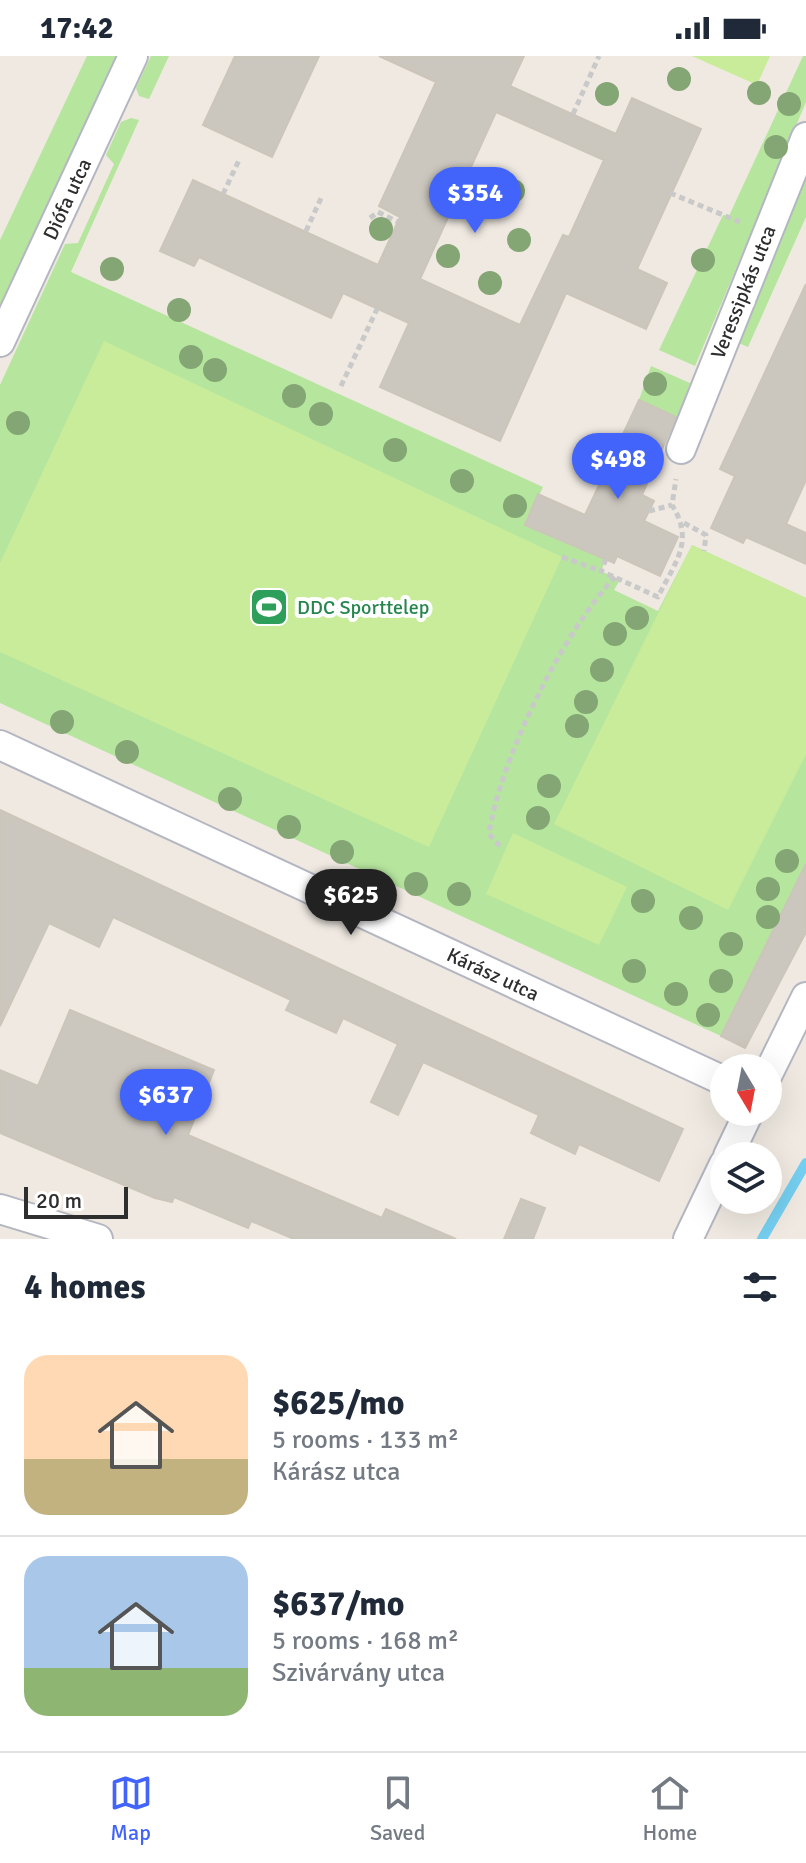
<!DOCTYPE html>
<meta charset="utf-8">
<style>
body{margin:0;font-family:Signika,sans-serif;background:#f2f2f3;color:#1f2937;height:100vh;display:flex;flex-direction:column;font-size:30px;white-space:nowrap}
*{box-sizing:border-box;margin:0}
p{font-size:26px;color:#747a83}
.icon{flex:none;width:44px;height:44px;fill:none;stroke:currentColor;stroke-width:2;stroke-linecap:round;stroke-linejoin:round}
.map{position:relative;height:1183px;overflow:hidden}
.details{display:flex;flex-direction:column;background:#fff;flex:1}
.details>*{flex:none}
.needle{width:52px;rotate:170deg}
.controls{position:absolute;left:710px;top:998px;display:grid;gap:16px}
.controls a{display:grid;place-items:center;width:72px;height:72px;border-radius:50%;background:#fff;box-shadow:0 8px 32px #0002;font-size:40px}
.scale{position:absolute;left:24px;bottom:20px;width:104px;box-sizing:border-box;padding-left:8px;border:4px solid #2e2e2e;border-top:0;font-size:22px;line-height:28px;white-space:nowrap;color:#2e2e2e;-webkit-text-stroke:6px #fff;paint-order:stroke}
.price{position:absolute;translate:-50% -68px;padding:0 18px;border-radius:28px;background:#4264fb;color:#fff;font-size:26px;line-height:52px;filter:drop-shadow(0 2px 4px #0008)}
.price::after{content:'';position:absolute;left:50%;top:48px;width:24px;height:18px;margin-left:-12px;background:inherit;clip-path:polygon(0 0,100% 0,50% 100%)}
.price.active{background:#222;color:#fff}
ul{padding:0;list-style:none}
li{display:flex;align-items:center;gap:24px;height:200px;padding:0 24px}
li+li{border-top:2px solid #e0e1e3}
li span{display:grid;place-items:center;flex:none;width:224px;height:160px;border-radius:24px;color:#555}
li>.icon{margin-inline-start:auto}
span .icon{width:96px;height:96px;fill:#fffc;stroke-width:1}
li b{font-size:34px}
h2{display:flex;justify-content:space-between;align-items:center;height:96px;padding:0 24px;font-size:34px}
.status{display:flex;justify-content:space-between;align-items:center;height:56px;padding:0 40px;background:#fff;direction:ltr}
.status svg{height:22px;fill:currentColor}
.menu{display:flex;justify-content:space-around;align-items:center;height:112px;border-top:2px solid #e0e1e3;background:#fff;font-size:22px;color:#747a83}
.menu a{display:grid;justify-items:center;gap:4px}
.menu .active{color:#4264fb}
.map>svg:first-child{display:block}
.green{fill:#b6e59e}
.pitch{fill:#c9ec9a}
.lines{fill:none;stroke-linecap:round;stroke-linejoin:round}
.stream{stroke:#75cff0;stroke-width:10}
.building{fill:#cbc7bf;stroke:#cbc5ba;stroke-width:2;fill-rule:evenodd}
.street-casing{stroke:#b4b7c1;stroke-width:32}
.path{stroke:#c9c9c9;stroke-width:5;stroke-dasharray:6 4;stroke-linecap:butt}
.street{stroke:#fff;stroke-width:28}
.tree{fill:#84a574}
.labels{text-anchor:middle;stroke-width:8;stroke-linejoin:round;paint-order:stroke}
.street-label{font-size:20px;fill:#2e2e2e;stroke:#fff}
.leisure-label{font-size:20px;fill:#27864d;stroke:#fff;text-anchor:start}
</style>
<div class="status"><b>17:42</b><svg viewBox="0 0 49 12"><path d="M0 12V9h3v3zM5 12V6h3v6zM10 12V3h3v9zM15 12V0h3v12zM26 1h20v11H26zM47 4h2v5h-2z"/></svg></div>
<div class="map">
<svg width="806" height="1183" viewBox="0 0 806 1183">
<rect width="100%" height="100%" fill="#efe9e1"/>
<!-- green -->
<path class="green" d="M87,0H117L0,251V184Z
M151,0H169L149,43L139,40L136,32Z
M803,0H806V46L695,310L659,294L723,159L729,160Z
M131,62L139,64L71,216L543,431L525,469L566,487L571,479L606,503L601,515L620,524L614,534L658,555L692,489L806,542V807L721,980L0,647V329L65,188L78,187L114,108L106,99L121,66Z
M806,121V161L748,291L736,286Z
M651,310L690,327L678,362L639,344Z"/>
<!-- pitch -->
<path class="pitch" d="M692,0H770L757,29Z
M104,285L562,501L429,791L0,596V507Z
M692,489L806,542V698L728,854L554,768Z
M513,777L627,831L599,889L486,838Z"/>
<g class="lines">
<!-- stream -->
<path class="stream" d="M762,1183L806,1107"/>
</g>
<!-- building -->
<path class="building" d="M235,0H319L272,101L203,69Z
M379,0H524L510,30L616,78L632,42L701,73L637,213L667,227L646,273L566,237L500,385L380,331L409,267L343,237L331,262L199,201L194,210L160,195L193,124L378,209L400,161L379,150L436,26ZM496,56L604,104L569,181L563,179L520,269L420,223Z
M806,228V424L786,468L806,477V508L746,481L743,487L711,472L735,420L720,413Z
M639,344L676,361L642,439L654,445L644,465L678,481L660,520L617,500L614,507L525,469L538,438L585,459Z
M0,754L683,1073L659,1125L579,1088L575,1098L531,1077L539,1059L423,1006L398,1059L371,1046L398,988L343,962L336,977L286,954L291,944L113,861L99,891L49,867L0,970Z
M806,808V876L745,992L721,980Z
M70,954L214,1014L188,1079L382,1162L386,1153L456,1183H294L251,1165L248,1172L174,1141L172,1146L155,1142L0,1077V1014L38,1030Z
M521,1143L545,1152L533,1183H504Z"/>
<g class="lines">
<!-- street casing -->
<g class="street-casing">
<path id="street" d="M0,286L133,0
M681,393L806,81
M0,689L724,1025
M768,1018L806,941
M728,1100L749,1056
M0,1153L98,1183
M688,1183L724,1108"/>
</g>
<!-- path -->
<path class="path" d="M573,58L599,0
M670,137L740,166
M223,138L240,102
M370,162L378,156L398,166
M306,175L322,140
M341,330L377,253
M649,455L672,449
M684,467L706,479L704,495
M562,501L601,515
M606,503L601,515L658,541C675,506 695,486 672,449L676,423
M500,790L489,778C500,703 563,576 615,521"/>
<!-- street -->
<use href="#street" class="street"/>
</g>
<!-- trees -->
<g class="tree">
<circle cx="679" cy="23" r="12"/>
<circle cx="759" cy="37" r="12"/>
<circle cx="607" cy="38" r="12"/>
<circle cx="789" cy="48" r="12"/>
<circle cx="776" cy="91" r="12"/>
<circle cx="513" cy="135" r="12"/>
<circle cx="381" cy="173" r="12"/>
<circle cx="519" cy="184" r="12"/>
<circle cx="448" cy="200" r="12"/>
<circle cx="703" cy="204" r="12"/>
<circle cx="112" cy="213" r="12"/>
<circle cx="490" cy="227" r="12"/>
<circle cx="179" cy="254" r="12"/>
<circle cx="191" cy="301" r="12"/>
<circle cx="215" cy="314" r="12"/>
<circle cx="655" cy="328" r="12"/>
<circle cx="294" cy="340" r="12"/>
<circle cx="321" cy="358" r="12"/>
<circle cx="18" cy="367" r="12"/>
<circle cx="395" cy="394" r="12"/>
<circle cx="462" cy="425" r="12"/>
<circle cx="515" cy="450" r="12"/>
<circle cx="637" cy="562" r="12"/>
<circle cx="615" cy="578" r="12"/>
<circle cx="602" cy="614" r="12"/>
<circle cx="586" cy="646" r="12"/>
<circle cx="62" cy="666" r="12"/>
<circle cx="577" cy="670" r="12"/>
<circle cx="127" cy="696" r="12"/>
<circle cx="549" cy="730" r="12"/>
<circle cx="230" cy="743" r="12"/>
<circle cx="538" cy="762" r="12"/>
<circle cx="289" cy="771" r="12"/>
<circle cx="342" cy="796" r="12"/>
<circle cx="787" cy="805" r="12"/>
<circle cx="416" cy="828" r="12"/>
<circle cx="768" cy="833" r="12"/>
<circle cx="459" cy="838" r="12"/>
<circle cx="643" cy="845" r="12"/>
<circle cx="768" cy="861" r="12"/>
<circle cx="691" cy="862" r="12"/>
<circle cx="731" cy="888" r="12"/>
<circle cx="634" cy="915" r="12"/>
<circle cx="721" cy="925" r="12"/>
<circle cx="676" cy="938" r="12"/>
<circle cx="708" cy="959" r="12"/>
</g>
<!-- icons -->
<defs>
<g id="stadium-square" transform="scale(2)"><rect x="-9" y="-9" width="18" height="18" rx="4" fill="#2e9e5b" stroke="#fff"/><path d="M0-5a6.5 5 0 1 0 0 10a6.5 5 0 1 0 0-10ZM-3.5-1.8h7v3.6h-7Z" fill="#fff"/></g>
</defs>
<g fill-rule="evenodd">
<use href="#stadium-square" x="269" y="551"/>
</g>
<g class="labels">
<!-- street labels -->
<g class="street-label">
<text transform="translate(67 143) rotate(-65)" y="7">Diófa utca</text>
<text transform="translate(743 236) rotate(-68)" y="7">Veressipkás utca</text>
<text transform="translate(493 918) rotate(25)" y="7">Kárász utca</text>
</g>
<!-- leisure labels -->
<g class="leisure-label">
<text x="297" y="558">DDC Sporttelep</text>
</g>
</g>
</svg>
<div class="controls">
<a><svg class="needle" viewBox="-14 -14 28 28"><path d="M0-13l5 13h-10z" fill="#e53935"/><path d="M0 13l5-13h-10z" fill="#747a83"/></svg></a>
<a><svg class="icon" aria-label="layers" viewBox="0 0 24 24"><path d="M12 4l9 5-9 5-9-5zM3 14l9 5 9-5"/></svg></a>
</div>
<div class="scale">20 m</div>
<b class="price" style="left:475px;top:179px">$354</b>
<b class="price" style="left:618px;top:445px">$498</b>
<b class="price active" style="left:351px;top:881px">$625</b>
<b class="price" style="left:166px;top:1081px">$637</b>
</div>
<section class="details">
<h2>4 homes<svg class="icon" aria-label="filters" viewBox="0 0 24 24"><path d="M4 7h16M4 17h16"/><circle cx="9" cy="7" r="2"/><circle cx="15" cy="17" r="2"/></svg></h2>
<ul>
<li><span style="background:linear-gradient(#ffd9b3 65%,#c2b280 0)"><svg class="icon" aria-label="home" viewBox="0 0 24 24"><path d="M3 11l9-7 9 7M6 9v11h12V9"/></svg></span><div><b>$625/mo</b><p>5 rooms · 133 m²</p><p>Kárász utca</p></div></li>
<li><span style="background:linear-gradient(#a9c7e8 70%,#8fb573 0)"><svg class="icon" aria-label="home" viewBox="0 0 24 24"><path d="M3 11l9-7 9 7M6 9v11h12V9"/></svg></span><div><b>$637/mo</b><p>5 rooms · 168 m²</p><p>Szivárvány utca</p></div></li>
</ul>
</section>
<nav class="menu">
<a class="active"><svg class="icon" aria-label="map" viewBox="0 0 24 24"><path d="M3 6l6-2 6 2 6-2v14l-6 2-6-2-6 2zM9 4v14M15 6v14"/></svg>Map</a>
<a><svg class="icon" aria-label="saved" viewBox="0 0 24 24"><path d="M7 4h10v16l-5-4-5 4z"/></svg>Saved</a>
<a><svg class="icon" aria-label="home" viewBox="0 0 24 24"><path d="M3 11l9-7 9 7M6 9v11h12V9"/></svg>Home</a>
</nav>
